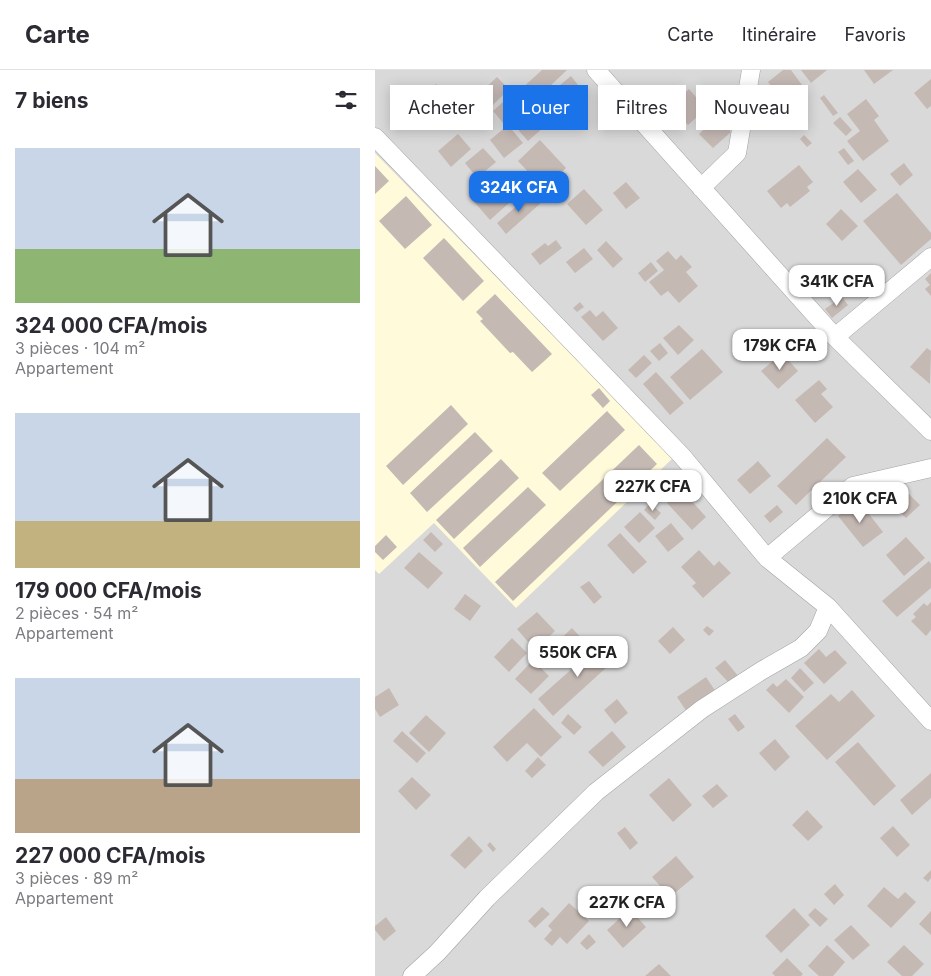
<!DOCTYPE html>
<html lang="fr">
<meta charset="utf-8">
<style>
body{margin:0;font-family:Inter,sans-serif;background:#f2f2f3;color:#2b2b33;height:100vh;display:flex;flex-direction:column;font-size:19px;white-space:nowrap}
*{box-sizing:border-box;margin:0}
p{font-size:16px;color:#7c7c81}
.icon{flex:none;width:28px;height:28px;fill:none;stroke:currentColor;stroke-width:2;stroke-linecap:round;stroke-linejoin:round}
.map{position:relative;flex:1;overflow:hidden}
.panel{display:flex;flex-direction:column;background:#fff;width:375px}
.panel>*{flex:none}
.top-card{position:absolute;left:15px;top:15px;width:465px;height:45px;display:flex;gap:10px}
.price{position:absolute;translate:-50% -42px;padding:0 11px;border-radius:10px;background:#fff;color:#222;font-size:16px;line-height:32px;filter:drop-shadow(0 1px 2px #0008)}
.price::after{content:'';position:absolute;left:50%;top:30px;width:15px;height:11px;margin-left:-8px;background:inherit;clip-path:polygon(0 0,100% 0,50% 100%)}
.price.selected{background:#1a73e8;color:#fff}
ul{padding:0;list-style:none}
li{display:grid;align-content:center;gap:10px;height:265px;padding:0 15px}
li span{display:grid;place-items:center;height:155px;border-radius:0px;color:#555}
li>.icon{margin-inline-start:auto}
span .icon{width:90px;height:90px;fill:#fffc;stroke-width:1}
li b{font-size:21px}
h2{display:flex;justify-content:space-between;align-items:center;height:60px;padding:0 15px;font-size:21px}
.tag{padding:0 18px;border-radius:0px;background:#fff;box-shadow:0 2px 12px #0003;font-size:18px;line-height:45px}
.tag.selected{background:#1a73e8;color:#fff}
header{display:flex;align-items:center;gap:30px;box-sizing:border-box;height:70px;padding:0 25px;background:#fff;border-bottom:1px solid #e1e1e2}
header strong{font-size:24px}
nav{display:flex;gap:28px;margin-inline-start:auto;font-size:18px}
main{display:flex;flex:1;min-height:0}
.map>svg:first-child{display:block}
.residential{fill:#dad9d9}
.education{fill:#fffad9}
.building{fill:#c5b9b4}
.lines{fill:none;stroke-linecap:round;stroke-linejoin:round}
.minor-casing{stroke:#a3a3a3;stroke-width:19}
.minor{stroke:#fff;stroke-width:18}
</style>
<header>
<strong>Carte</strong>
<nav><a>Carte</a><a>Itinéraire</a><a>Favoris</a></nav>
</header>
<main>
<section class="panel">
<h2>7 biens<svg class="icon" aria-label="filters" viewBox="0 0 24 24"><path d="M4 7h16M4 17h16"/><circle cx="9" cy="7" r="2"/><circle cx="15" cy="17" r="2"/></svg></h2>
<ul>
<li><span style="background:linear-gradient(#c9d6e8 65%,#8fb573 0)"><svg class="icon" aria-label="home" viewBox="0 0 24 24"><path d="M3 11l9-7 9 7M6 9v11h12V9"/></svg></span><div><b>324 000 CFA/mois</b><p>3 pièces · 104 m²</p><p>Appartement</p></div></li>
<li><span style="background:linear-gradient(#c9d6e8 70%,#c2b280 0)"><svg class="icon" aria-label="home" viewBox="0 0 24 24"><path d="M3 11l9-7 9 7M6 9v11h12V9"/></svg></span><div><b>179 000 CFA/mois</b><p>2 pièces · 54 m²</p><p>Appartement</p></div></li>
<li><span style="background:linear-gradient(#c9d6e8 65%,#b9a48a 0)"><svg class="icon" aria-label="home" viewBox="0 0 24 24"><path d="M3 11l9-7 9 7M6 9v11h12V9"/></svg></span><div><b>227 000 CFA/mois</b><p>3 pièces · 89 m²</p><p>Appartement</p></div></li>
</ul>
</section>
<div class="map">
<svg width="556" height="906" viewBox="0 0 556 906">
<rect width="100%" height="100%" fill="#eee8e1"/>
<!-- residential -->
<path class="residential" d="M0,0H556V906H0Z"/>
<!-- education -->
<path class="education" d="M0,83L298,388L141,538L59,453L4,504L0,500Z"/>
<!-- building -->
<path class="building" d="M167,0H192L156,34L144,21Z
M408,0H416L427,15L407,30L393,12Z
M426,0H452L436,13Z
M489,0H518L499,14Z
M196,6L210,24L181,47L167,30Z
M122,7L134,19L118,35L106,22Z
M556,9V36L552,39L539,23Z
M61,14L72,26L67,31L55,19Z
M314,19L331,39L313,55L295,35Z
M88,20L105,38L85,56L68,38Z
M138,23L149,36L129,54L118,41Z
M449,25L463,43L458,46L445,28Z
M491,29L504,46L499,50L514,71L488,91L472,71L485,61L472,44Z
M153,39L169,57L153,71L137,53Z
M342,47L356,62L338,78L324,64Z
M465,47L477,60L471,66L458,53Z
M133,55L148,73L129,88L115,70Z
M83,64L96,79L76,97L63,81Z
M429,65L437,73L432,77L425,69Z
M165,70L191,98L169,119L143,91Z
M108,78L121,92L102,108L90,93Z
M469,78L479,91L473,95L463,82Z
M529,93L538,105L525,116L515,104Z
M424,95L438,112L432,117L435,121L415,137L412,133L406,138L392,121Z
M0,96L14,111L0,124Z
M483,99L502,120L486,133L468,112Z
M114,108L135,132L115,150L94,126Z
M251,112L265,128L251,139L238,123Z
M209,119L228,140L211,155L192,134Z
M158,122L167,132L131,164L122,153Z
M522,123L556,163V169L526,195L488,151Z
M31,126L57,155L30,179L4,151Z
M466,139L483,156L467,171L451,154Z
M69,168L109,211L88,231L48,188Z
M181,170L187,178L165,195L156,184L170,173L173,176Z
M231,171L248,189L238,198L222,180Z
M209,178L218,189L200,203L191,192Z
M293,181L301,190L306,185L317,197L311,202L323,216L304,233L293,221L286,226L274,212L289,200L281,191Z
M276,192L283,201L270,212L263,203Z
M556,203V226L550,219L555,215L550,209Z
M120,224L177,284L157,302L138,282L135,283L105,251L108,249L101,242Z
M467,227L473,235L457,248L450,239Z
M205,232L209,237L202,242L198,238Z
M215,240L221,247L228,241L243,258L228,271L206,247Z
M304,255L319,270L303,285L288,268Z
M285,273L293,283L284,291L275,281Z
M552,278L556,281L555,314L535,297Z
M327,279L348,302L315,330L295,307Z
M407,283L423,301L403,319L386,301Z
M269,285L277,293L261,308L253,300Z
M281,302L309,333L295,345L268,314Z
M444,310L452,319L446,324L458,337L440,353L420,330Z
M224,318L235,331L228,338L216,325Z
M76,335L93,354L28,415L11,396Z
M232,341L250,360L185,421L167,403Z
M100,362L118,381L52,442L35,423Z
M452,368L471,387L421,435L402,416Z
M264,375L282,394L138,531L120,512Z
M126,389L144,408L79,469L61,450Z
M383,391L396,406L375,424L362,410Z
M153,417L171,435L105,497L88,478Z
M307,420L331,447L317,460L292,433Z
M531,421L545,435L531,448L517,435Z
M483,430L508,462L488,477L463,446Z
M275,433L286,443L280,450L269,440Z
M402,435L408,442L395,453L389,446Z
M265,442L280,458L264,473L249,457Z
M296,453L309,469L293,482L280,466Z
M56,462L68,474L60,482L48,470Z
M245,463L272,492L258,504L232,475Z
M11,465L22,477L8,490L0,482V476Z
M531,467L550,488L529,506L511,485Z
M324,480L339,496L344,491L356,503L328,528L317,516L321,513L306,497Z
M44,482L68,503L53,519L29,498Z
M554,491L556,494V518L522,547L507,531Z
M214,511L227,527L219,534L205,517Z
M90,524L106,536L95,551L79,539Z
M556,532V560L551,566L536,551L541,547L538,544L549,533L552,536Z
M162,542L180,561L160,580L142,559Z
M332,556L339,561L334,566L328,560Z
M298,557L310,570L295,584L283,571Z
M197,558L213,575L193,593L177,577Z
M137,568L152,583L134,602L119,587Z
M228,571L243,587L178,646L163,629Z
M444,579L451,587L460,580L472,593L449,614L429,593Z
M158,590L174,606L156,624L140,609Z
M350,590L364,607L356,615L340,598Z
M425,598L439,613L429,622L416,608Z
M331,607L341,622L312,642L302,627Z
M411,609L429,627L414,643L391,620L398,613L402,617Z
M14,618L24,635L5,647L0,639V627Z
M477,620L500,646L452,690L420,656L456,624L464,632Z
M242,629L253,643L240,654L229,640Z
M159,638L187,667L166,687L152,673L132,692L118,677Z
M193,644L207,657L199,665L186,653Z
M360,644L370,657L363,662L353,649Z
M51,645L71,663L54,682L34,663Z
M27,661L51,683L42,693L18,671Z
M237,661L251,677L228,697L213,682Z
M400,669L415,687L400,701L384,683Z
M483,672L521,716L499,736L460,692Z
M163,687L171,695L157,708L150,701Z
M556,703V728L537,745L525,730Z
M37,707L56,725L41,740L23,721Z
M294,708L317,735L298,752L274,725Z
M342,714L353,726L338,738L327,726Z
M432,740L448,757L433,771L417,755Z
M518,756L535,775L522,787L505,768Z
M250,757L263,773L255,780L242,763Z
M94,766L108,781L90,799L75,785Z
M115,772L121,779L118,782L112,775Z
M301,786L319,807L295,827L277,807Z
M556,800V808L553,812L548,808Z
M460,814L469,825L459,835L449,824Z
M509,817L523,829L530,822L541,832L516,858L492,836Z
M194,833L214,851L192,874L185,867L177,876L169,869L177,860L173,856Z
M167,837L175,844L160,858L153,851Z
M419,838L435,855L406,883L390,866Z
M440,838L453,849L445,857L433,845Z
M255,839L271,857L248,878L232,860Z
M556,841V865L544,854Z
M11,847L21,861L9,871L0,860V856Z
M476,855L495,875L478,890L459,870Z
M214,864L221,872L212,880L205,873Z
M452,875L470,892L458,906H444L433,896Z
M529,875L549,894L537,906H527L512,892Z
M412,888L428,904L426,906H400L397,903Z
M284,894L296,906H270Z"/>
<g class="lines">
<!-- minor casing -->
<g class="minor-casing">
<path id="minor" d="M221,0L460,267L556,361
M0,67L307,386L392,488L453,537L556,651
M326,118L362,83L376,0
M460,267L556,187
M392,488L478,416L556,398
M37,906L62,883L112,828L221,722L327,639L386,601L426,578L443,561L453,537"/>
</g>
<!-- minor -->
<use href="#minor" class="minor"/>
</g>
</svg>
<b class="price selected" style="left:144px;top:143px">324K CFA</b>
<b class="price" style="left:462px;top:237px">341K CFA</b>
<b class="price" style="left:405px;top:301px">179K CFA</b>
<b class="price" style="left:278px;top:442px">227K CFA</b>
<b class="price" style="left:485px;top:454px">210K CFA</b>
<b class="price" style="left:203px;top:608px">550K CFA</b>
<b class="price" style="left:252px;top:858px">227K CFA</b>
<div class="top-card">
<a class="tag">Acheter</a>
<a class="tag selected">Louer</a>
<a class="tag">Filtres</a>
<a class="tag">Nouveau</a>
</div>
</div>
</main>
